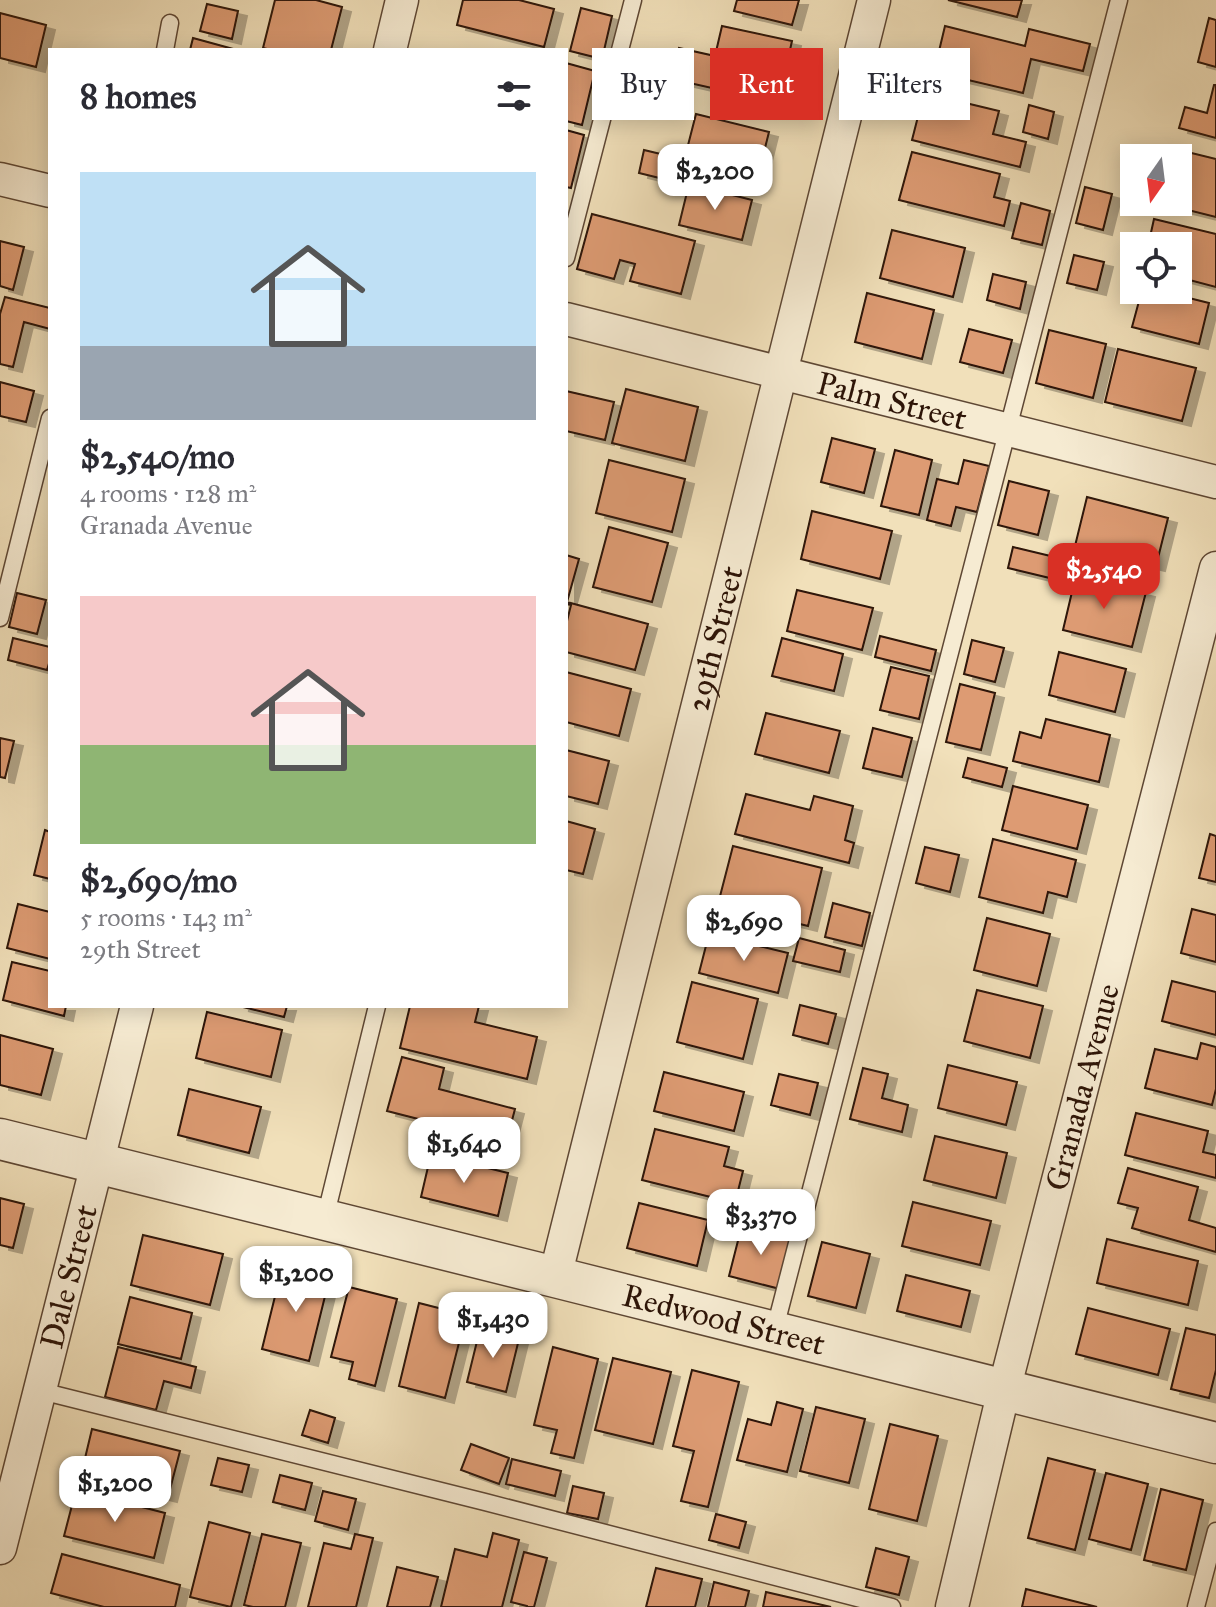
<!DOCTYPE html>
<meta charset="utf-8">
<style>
body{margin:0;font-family:"IM FELL Great Primer",serif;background:#f2f2f3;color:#2b2b33;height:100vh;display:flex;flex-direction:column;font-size:30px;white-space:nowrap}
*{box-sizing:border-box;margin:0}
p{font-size:26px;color:#7c7c81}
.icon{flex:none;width:44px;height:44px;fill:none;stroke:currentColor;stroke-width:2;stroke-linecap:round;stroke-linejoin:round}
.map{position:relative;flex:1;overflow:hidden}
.panel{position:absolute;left:48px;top:48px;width:520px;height:960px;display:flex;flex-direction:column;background:#fff;border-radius:0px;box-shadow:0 4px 20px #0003}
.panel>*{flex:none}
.hud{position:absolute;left:592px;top:48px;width:504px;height:72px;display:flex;gap:16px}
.needle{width:52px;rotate:194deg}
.fabs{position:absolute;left:1120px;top:144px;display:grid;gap:16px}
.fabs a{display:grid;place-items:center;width:72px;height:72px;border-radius:0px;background:#fff;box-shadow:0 4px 20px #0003;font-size:40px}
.price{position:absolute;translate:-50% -68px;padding:0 18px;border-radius:16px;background:#fff;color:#222;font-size:26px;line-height:52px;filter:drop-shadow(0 2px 4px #0008)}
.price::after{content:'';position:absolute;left:50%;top:48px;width:24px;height:18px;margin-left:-12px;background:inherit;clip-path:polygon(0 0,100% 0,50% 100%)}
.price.active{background:#d93025;color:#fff}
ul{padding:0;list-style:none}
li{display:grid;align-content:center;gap:16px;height:424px;padding:0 32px}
li span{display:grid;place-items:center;height:248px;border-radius:0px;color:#555}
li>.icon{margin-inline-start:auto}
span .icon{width:144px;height:144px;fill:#fffc;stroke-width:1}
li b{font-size:34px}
h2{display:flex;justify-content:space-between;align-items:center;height:96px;padding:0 32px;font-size:34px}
.chip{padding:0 28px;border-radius:0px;background:#fff;box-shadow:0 4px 20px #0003;font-size:28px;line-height:72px}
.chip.active{background:#d93025;color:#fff}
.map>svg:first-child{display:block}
.building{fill:#dd9b73;stroke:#2d1407;stroke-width:2;filter:url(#shadow)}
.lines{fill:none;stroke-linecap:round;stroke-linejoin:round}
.service-casing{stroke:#5e4734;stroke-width:19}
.minor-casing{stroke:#5e4734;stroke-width:35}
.tertiary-casing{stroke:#5e4734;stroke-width:43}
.service{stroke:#f6ebd2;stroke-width:16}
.minor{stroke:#f6ebd2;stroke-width:32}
.tertiary{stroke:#f6ebd2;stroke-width:40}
.labels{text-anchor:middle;stroke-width:7;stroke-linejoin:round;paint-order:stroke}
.street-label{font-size:32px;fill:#2d1407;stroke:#f6ebd2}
</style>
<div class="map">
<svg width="1216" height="1607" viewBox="0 0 1216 1607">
<defs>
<filter id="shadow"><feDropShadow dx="9" dy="5" stdDeviation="0" flood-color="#0004"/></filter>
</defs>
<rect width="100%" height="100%" fill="#f1e0ba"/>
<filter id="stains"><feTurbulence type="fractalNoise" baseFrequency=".0025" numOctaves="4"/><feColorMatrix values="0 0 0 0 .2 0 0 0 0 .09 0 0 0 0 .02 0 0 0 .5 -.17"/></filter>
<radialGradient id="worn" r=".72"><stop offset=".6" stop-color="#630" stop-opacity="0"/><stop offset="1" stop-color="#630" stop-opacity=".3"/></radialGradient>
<!-- building -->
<path class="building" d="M275,0H316L342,7L331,50H271L263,48Z
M463,0H519L554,9L544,47L457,25Z
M737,0H799L792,25L734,11Z
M948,0H1022L1017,17Z
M207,4L238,11L232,39L200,31Z
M581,8L612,16L602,59L570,51Z
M0,13L46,25L36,67L0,58Z
M1209,18L1216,20V67L1198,62Z
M722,26L792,41L778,103L672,79L679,48L715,56Z
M945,26L1025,46L1029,29L1090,44L1083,71L1031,59L1023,93L934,72Z
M193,38L237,50H190Z
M566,63L595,71L582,125L566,121Z
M1214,85H1216V138L1179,128L1185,107L1207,113Z
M924,93L999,111L993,134L1026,142L1020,167L912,140Z
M1029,105L1054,112L1048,139L1023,132Z
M696,114L769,132L759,172L686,153Z
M566,130L584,135L571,188L566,187Z
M1167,147L1216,159V217L1156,202H1178V158H1165Z
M644,150L690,161L684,184L639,173Z
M912,152L1000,174L994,197L1010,201L1004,226L899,200Z
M689,184L752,200L742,240L679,225Z
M1085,187L1112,194L1103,230L1076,223Z
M1021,203L1050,211L1042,245L1012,238Z
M592,214L695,241L681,294L630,281L635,264L620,260L614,279L577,269Z
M1154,219L1216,234V287L1178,277V246H1148Z
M892,230L965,248L953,297L880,278Z
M0,241L24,247L13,290L0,286Z
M1074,255L1104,262L1097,290L1067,283Z
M993,274L1026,282L1020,309L987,300Z
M1142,290H1157L1209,303L1199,344L1132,327Z
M867,293L934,310L922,359L855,342Z
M5,297L50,308V329L24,322L13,367L0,364V314Z
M969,329L1012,340L1003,373L960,362Z
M1049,330L1106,344L1093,398L1036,383Z
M1118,349L1196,368L1182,421L1105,402Z
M0,382L34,391L26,422L0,416Z
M626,389L698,407L685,461L612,443Z
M566,391L614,402L605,440L566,431Z
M832,438L875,449L864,493L821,482Z
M895,450L932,460L919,515L881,506Z
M609,460L685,479L672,532L596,513Z
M964,460L989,466L977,512L956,507L951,526L927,520L937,479L958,484Z
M1009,481L1049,491L1038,535L998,525Z
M1087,497L1168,518L1156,566L1075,546Z
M812,511L892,531L880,579L801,559Z
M609,527L668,543L652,602L593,587Z
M1013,547L1063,559L1058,580L1008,568Z
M566,555L579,559L567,602L648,624L635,670L566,652V625L571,605L566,604Z
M1076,575L1146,592L1132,647L1063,630Z
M797,590L873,608L862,650L787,631Z
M17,593L46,600L37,634L9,627Z
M880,636L936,650L931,671L875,657Z
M13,638L50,647V660L47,670L8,660Z
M782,638L843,654L834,691L772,676Z
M972,640L1004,648L995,682L964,674Z
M1059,652L1126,669L1115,712L1049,695Z
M891,667L929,676L919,719L880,710Z
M566,672L631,689L619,736L566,722Z
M960,684L995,693L981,750L946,742Z
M766,713L840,731L829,773L755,754Z
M1046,719L1110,735L1099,782L1013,761L1020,732L1041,738Z
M873,728L912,738L902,777L863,768Z
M0,738L14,741L5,778L0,777Z
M566,750L609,761L598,804L566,796Z
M968,758L1007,768L1002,787L963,777Z
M1013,786L1088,805L1077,849L1002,830Z
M746,794L810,810L814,796L853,806L845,840L854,843L849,863L735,834Z
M566,821L595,829L583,874L566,870Z
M45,830L50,832V879L34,875Z
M1210,834L1216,836V882L1199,878Z
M993,839L1076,860L1067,897L1048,892L1043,913L979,897Z
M733,846L822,868L808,926L718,904Z
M925,847L959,855L950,892L916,883Z
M833,903L870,913L862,946L825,937Z
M18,904L50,912V959L7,948Z
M1192,909L1216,915V962L1181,953Z
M987,918L1050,934L1037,986L974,970Z
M709,934L788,953L778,993L699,973Z
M799,938L845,950L840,972L793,961Z
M12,962L50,971V1006H66L64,1016L3,1000Z
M1172,981L1216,992V1035L1162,1021Z
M692,982L758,999L743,1059L677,1042Z
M977,990L1043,1006L1030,1058L964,1041Z
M800,1005L836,1014L828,1044L793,1035Z
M239,1006H287L284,1017Z
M410,1006H479L475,1022L537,1037L527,1079L400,1048Z
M207,1012L282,1030L271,1077L196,1058Z
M0,1035L53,1049L41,1095L0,1085Z
M1201,1043L1216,1047V1089L1212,1105L1145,1088L1155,1049L1197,1059Z
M402,1057L444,1068L439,1089L515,1109L505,1147L432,1128L434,1123L387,1111Z
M948,1065L1017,1082L1006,1125L938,1108Z
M863,1068L888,1074L882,1098L908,1105L902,1132L850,1119Z
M664,1072L744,1092L734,1131L654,1111Z
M779,1074L818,1083L810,1115L771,1105Z
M189,1089L261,1107L249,1153L178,1135Z
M1136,1113L1208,1131L1203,1152L1216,1155V1178L1125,1155Z
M655,1129L729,1147L724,1166L743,1171L735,1203L642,1180Z
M935,1136L1007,1153L996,1198L924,1180Z
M431,1154L508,1173L498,1216L421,1197Z
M1128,1168L1198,1187L1189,1220L1216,1228V1252L1132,1228L1138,1208L1118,1203Z
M0,1198L24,1204L13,1248L0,1245Z
M913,1202L991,1221L980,1265L902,1246Z
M639,1203L708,1220L697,1266L627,1248Z
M742,1225L793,1238L780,1289L729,1276Z
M143,1235L223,1254L210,1305L131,1285Z
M1107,1239L1198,1261L1188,1305L1097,1283Z
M822,1242L870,1254L856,1308L808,1296Z
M282,1268L329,1280L309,1361L262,1349Z
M906,1275L970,1291L961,1327L897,1311Z
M349,1287L397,1299L375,1386L349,1379L353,1362L331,1357Z
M130,1297L192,1313L181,1359L118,1344Z
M419,1303L466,1315L445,1398L399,1386Z
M1088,1308L1170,1329L1158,1375L1076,1354Z
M1186,1328L1216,1335V1370L1209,1398L1171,1389Z
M480,1329L519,1339L506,1392L467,1382Z
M118,1347L196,1367L191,1388L164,1381L156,1410L105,1397Z
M553,1347L598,1359L574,1458L551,1453L557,1430L534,1425Z
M613,1358L671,1372L653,1444L595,1430Z
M692,1370L739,1382L708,1507L681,1501L694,1451L673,1446Z
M777,1402L803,1409L787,1472L737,1460L748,1419L771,1425Z
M816,1407L865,1419L849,1483L800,1471Z
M310,1410L335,1418L328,1443L302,1435Z
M890,1424L938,1436L917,1521L869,1509Z
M92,1429L180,1451L168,1497L81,1475Z
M471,1444L509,1458L499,1484L461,1470Z
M218,1458L249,1465L242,1492L211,1485Z
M1048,1458L1095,1470L1075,1550L1028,1538Z
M512,1459L561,1471L555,1496L506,1484Z
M1106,1473L1148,1484L1131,1550L1089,1539Z
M280,1475L312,1483L305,1510L273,1502Z
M573,1486L604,1493L598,1519L567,1513Z
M1161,1489L1203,1500L1186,1570L1144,1560Z
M76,1490L165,1513L154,1558L64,1536Z
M323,1491L356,1499L348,1530L315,1521Z
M716,1514L746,1522L739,1548L709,1540Z
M209,1522L250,1533L231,1607L190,1597Z
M493,1533L519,1540L502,1607H441L455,1549L487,1557Z
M262,1534L301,1543L285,1607H253L244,1605Z
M355,1534L373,1538L356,1607H308L324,1543L351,1549Z
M876,1548L909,1557L899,1595L866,1587Z
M524,1552L547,1558L534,1607H527V1606L511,1602Z
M62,1554L180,1585L175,1607H104L51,1593Z
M397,1567L438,1577L430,1607H387Z
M656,1568L702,1579L695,1607H646Z
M714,1582L749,1591L745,1607H708Z
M1026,1589L1097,1607H1022Z
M766,1592L831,1607H763Z"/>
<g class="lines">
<!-- service casing -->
<g class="service-casing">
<path id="service" d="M165,50L170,23
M566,258L633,0
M0,618L50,418
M325,1218L377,1006
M774,1332L1119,0
M41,1391L485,1502L892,1607
M1196,1607L1216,1531"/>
</g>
<!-- minor casing -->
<g class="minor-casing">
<g id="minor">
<path d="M390,50L402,0"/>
<path d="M0,179L50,191"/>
<path id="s1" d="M566,319L1216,482"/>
<path id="s2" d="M555,1277L874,0"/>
<path id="s3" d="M0,1548L137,1006"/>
<path id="s4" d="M952,1607L1004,1390L1216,568"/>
</g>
</g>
<!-- tertiary casing -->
<g class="tertiary-casing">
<g id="tertiary">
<path id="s5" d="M0,1139L555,1277L1216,1443"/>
</g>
</g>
<!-- service -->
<use href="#service" class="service"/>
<!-- minor -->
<use href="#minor" class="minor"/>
<!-- tertiary -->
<use href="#tertiary" class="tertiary"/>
</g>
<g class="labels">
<!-- street labels -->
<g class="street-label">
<text dy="11" stroke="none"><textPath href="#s1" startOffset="336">Palm Street</textPath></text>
<text dy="11" stroke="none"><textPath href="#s2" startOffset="658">29th Street</textPath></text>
<text dy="11" stroke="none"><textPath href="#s4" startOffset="536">Granada Avenue</textPath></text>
<text dy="11" stroke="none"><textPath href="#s3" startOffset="280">Dale Street</textPath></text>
<text dy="11" stroke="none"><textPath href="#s5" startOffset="746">Redwood Street</textPath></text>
</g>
</g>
<rect width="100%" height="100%" filter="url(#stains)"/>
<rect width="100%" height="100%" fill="url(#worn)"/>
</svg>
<div class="fabs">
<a><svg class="needle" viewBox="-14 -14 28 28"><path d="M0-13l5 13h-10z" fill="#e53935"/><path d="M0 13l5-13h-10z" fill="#7c7c81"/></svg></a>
<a><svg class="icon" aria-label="locate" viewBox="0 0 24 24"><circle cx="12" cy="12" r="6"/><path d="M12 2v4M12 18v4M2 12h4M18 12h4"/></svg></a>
</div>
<b class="price" style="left:715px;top:212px">$2,200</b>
<b class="price active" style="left:1104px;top:611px">$2,540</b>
<b class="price" style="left:744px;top:963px">$2,690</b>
<b class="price" style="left:464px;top:1185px">$1,640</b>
<b class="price" style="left:761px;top:1257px">$3,370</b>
<b class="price" style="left:296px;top:1314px">$1,200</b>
<b class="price" style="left:493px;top:1360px">$1,430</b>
<b class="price" style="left:115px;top:1524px">$1,200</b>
<div class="hud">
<a class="chip">Buy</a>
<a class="chip active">Rent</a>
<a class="chip">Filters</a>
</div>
<section class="panel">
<h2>8 homes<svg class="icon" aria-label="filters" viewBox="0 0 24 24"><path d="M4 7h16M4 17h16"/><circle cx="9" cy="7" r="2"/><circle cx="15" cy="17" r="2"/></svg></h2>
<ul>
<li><span style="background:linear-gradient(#bfe0f5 70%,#9aa5b1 0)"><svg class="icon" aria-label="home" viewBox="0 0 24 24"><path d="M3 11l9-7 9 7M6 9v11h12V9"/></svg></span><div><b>$2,540/mo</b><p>4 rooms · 128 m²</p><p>Granada Avenue</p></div></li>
<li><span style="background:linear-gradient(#f6c9c9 60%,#8fb573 0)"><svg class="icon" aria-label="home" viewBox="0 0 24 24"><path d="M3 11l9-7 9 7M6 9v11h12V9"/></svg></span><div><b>$2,690/mo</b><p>5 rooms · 143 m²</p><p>29th Street</p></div></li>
</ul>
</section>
</div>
